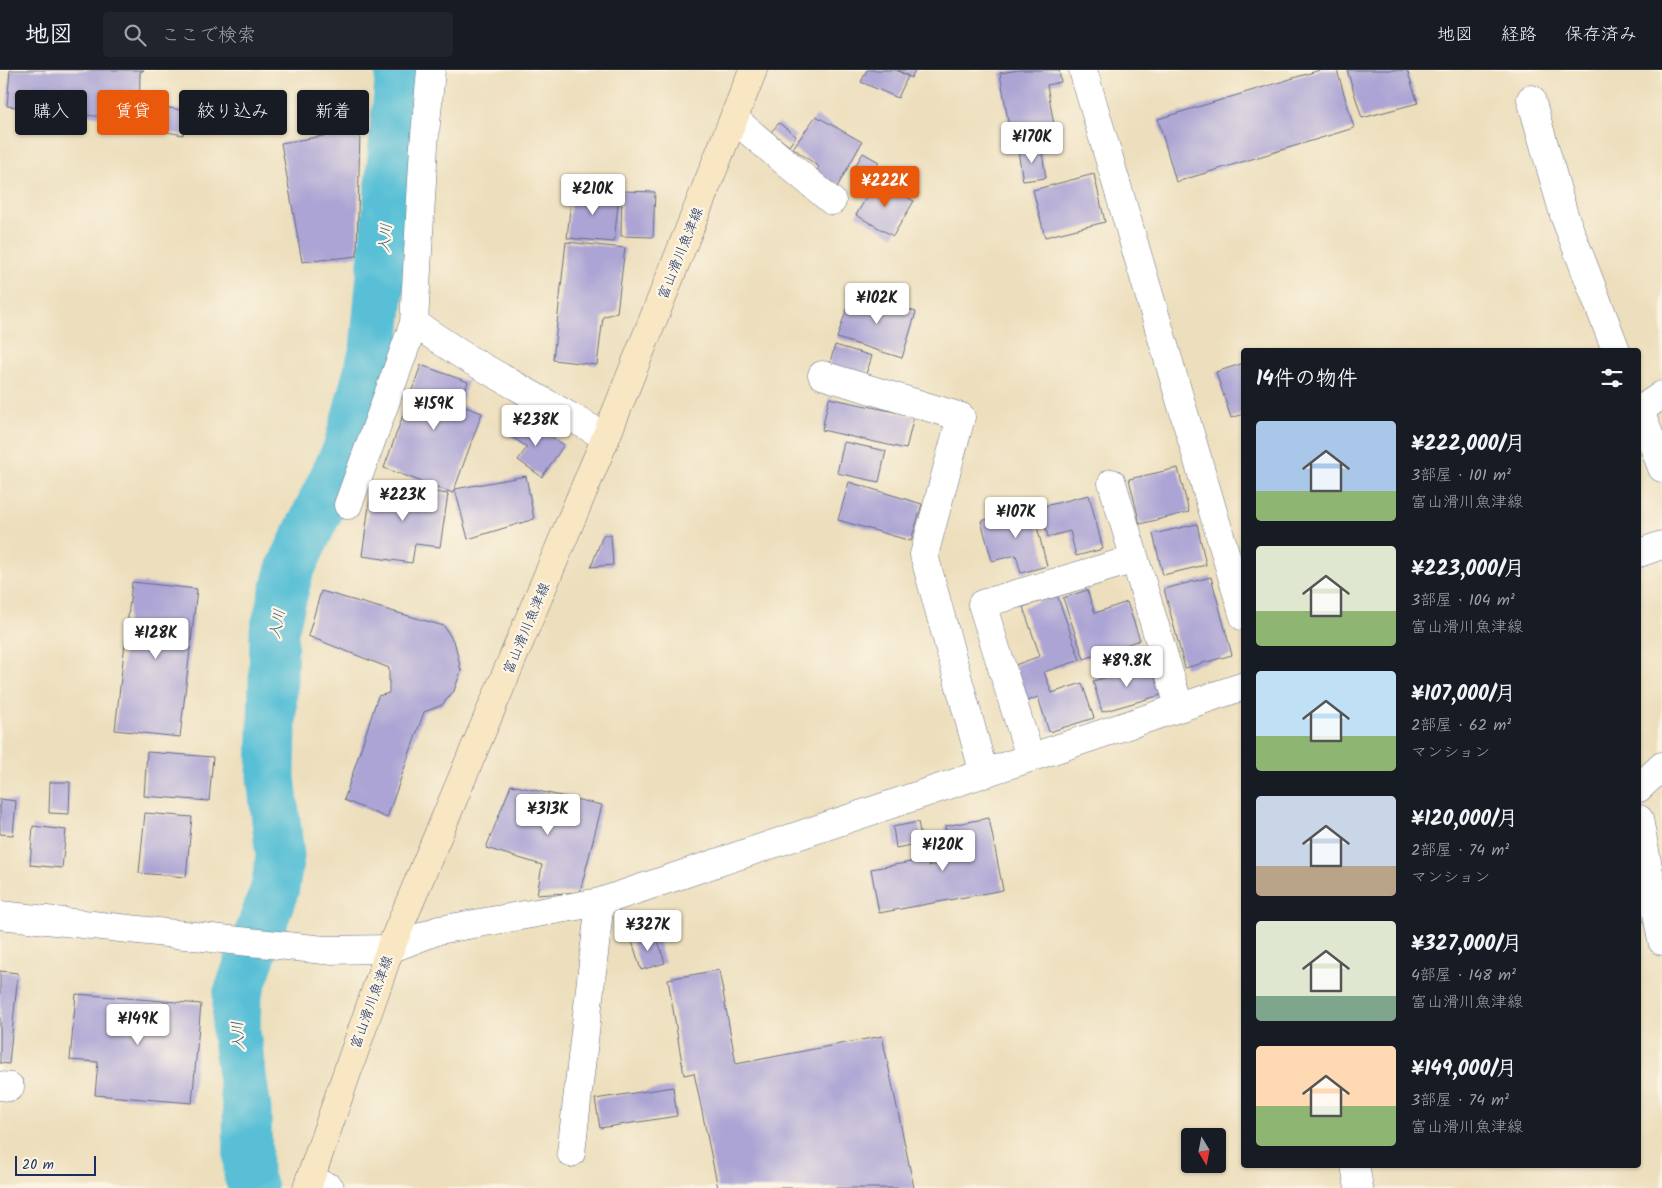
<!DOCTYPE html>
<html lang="ja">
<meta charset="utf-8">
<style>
body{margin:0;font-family:Kalam,"Klee One",sans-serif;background:#20242c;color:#f1f3f6;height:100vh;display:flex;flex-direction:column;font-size:19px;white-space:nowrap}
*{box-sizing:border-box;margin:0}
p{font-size:16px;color:#9ea1a6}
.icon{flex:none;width:28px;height:28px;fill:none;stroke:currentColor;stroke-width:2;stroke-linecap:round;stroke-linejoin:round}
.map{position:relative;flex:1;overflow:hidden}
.panel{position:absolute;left:1241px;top:278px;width:400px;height:820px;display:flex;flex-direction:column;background:#171b24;border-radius:5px;box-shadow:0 1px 4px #0004}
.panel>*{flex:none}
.banner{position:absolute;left:15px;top:20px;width:475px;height:45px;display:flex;gap:10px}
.needle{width:32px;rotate:170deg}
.fabs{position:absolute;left:1181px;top:1058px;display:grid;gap:10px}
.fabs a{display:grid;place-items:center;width:45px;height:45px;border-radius:5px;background:#171b24;box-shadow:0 1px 4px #0004;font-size:25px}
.scale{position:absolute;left:15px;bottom:12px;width:81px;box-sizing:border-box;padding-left:5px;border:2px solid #1b2f5e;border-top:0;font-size:14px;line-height:18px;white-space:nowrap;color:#1b2f5e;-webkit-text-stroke:4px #fcf5e5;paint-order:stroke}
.price{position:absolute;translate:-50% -42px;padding:0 11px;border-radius:5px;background:#fff;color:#222;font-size:16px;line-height:32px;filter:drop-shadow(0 1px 2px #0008)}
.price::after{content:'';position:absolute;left:50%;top:30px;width:15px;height:11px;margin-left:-8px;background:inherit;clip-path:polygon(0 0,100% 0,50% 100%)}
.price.active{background:#ea580c;color:#fff}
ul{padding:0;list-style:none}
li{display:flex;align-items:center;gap:15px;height:125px;padding:0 15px}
li span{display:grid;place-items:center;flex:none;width:140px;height:100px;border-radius:5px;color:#555}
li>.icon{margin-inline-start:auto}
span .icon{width:60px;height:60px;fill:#fffc;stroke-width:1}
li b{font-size:21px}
h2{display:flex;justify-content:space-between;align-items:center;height:60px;padding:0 15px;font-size:21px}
.tag{padding:0 18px;border-radius:5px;background:#171b24;box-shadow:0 1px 4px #0004;font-size:18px;line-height:45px}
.tag.active{background:#ea580c;color:#fff}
header{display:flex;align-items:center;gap:30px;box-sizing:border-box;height:70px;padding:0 25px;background:#171b24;border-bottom:1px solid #363941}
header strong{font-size:24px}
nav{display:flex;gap:28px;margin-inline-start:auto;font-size:18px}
.search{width:350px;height:45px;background:#20242c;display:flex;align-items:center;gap:12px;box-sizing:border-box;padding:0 18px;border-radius:5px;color:#9ea1a6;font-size:19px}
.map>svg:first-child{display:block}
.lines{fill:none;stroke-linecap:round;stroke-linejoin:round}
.river{stroke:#58bfd6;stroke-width:49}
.building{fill:#aca4d4}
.minor-casing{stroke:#646d7f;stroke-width:29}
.tertiary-casing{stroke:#646d7f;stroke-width:29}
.secondary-casing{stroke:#646d7f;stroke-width:29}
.minor{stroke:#fff;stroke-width:28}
.tertiary{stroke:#fff;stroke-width:28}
.secondary{stroke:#f9e7c3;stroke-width:28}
.labels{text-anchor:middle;stroke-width:4.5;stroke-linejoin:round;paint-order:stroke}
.street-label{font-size:14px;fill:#1b2f5e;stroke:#fcf5e5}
.water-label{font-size:15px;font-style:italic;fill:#2d5a82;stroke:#fcf5e5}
</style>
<header>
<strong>地図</strong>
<div class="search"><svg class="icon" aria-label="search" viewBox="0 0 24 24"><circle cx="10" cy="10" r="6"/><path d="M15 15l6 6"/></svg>ここで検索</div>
<nav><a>地図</a><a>経路</a><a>保存済み</a></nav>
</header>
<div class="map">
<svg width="1662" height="1118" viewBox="0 0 1662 1118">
<rect width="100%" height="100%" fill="#fcf5e5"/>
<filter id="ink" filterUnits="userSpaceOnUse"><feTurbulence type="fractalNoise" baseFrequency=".02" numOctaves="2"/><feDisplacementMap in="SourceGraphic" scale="10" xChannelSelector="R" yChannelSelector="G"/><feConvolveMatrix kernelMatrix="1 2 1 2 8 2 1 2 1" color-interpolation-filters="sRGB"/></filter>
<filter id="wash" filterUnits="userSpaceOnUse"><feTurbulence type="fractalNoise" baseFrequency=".0096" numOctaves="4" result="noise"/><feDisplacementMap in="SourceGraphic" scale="20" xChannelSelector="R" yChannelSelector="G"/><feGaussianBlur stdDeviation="1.12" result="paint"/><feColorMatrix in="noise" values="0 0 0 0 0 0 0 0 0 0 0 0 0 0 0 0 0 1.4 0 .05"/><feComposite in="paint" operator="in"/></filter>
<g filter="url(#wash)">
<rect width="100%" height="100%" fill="#eddfbd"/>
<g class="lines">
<!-- river -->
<path class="river" d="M253,1118L248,1105L247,1040L236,962L237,926L275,818L280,786L271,707L274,561L289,502L347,380L374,279L400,0"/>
</g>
<g id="blocks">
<!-- building -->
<path class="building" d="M10,0H144L140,2L139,51L7,36Z
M867,0H895L908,6L898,0H915L911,8L908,6L898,28L861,12Z
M1019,0H1059L1061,12L1047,15L1054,55L1010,63L1000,3Z
M1320,0H1337L1354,58L1176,112L1158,49Z
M1347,0H1407L1418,33L1362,48Z
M157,36L188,41L183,65L152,59Z
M816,46L862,72L836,119L813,106L819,97L793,78Z
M779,53L796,66L789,76L771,62Z
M360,60L357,186L302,192L281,73Z
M1041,77L1046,108L1023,111L1018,81Z
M863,83L879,92L867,112L851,103Z
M1094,104L1105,152L1045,167L1033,120Z
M877,110L914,131L893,166L856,145Z
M572,120L619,125L614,172L567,168Z
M622,121L655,122L653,167L621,166Z
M566,172L625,178L617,242L603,247L597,295L553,290Z
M852,222L916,242L902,288L837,268Z
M835,275L872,286L865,307L829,296Z
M1244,293V344L1231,348L1216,302Z
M421,295L468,312L460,335L482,343L453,423L384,398Z
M829,328L914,346L906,379L822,360Z
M522,347L564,375L542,407L518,390L527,377L509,365Z
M844,372L886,381L879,412L837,403Z
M1178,398L1189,442L1140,454L1129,409Z
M526,406L534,449L468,469L455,419Z
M849,412L922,434L911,471L838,450Z
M372,414L448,424L440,477L415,474L412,493L362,486Z
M1089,425L1103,479L1076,486L1070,461L1048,467L1041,437Z
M1032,437L1047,496L1021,503L1016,485L992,491L981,451Z
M1197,454L1206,495L1163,505L1153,464Z
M603,465H611L613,495L591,497Z
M1211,507L1232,585L1185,598L1164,519Z
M132,512L197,519L180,667L115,660Z
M1087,520L1095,543L1127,532L1140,570L1084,589L1063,528Z
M321,521L444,556L455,574L461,601L454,621L442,635L424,642L387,748L344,730L378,626L389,623V598L308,566Z
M1057,525L1080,590L1044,602L1052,623L1082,613L1094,648L1049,662L1038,627L1027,631L1015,595L1040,586L1023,537Z
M1151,595L1161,625L1102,642L1093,611Z
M147,682L213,687L209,731L144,726Z
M50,712H70L69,744L49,743Z
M511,715L602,735L580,822L537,825L542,795L486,778Z
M0,729L16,731L13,765L0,764Z
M145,743L192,747L186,807L139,803Z
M989,748L1003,820L879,843L871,799L928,789V796L950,791L945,756Z
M918,752L922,773L896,778L893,757Z
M33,756L66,760L62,798L30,795Z
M656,864L665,893L641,900L632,871Z
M719,900L736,994L882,966L914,1118H718L694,1003L684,1005L668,909Z
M0,901L18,903L9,994L0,993Z
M76,924L201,934L192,1033L95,1025L98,992L70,990Z
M673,1017L677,1046L600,1058L595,1029Z"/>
</g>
</g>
<g filter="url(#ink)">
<use href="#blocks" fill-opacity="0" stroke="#646d7f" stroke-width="1"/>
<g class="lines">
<!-- minor casing -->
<g class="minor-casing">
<path id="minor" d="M431,0L424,75L414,253L465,287L606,367
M1531,29L1564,145L1616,280
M734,49L832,131
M822,305L961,347L924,485L984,704
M1639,338L1662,398
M1640,340L1662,325
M1112,413L1179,636
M348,435L414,253
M1639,483L1662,475
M1030,687L982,534L1135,489
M1639,718L1662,696
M1639,749L1662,871
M390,879L439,860L600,832L1244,616
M0,1016L10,1017
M571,1083L600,832
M310,1109L330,1118"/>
</g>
<!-- tertiary casing -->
<g class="tertiary-casing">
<path id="tertiary" d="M1083,0L1244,547
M0,845L324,880L390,879
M1355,1095L1359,1118"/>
</g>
<!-- secondary casing -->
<g class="secondary-casing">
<path id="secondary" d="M307,1118L390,879L606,367L753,0"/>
</g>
<!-- minor -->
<use href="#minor" class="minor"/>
<!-- tertiary -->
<use href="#tertiary" class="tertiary"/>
<!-- secondary -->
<use href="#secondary" class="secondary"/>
</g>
</g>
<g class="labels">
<!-- street labels -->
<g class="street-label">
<text transform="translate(680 183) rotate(-68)" y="5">富山滑川魚津線</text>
<text transform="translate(526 558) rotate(-67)" y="5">富山滑川魚津線</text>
<text transform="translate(371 932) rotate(-70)" y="5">富山滑川魚津線</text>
</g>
<!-- water labels -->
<g class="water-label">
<text transform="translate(385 168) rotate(-85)" y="5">入川</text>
<text transform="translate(277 554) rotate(-80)" y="5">入川</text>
<text transform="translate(238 966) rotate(-94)" y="5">入川</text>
</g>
</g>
</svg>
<div class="fabs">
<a><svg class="needle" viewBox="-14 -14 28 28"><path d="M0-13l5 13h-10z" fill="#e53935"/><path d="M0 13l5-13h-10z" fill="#9ea1a6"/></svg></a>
</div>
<div class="scale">20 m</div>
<b class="price" style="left:1032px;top:94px">¥170K</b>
<b class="price active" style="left:885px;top:138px">¥222K</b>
<b class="price" style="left:593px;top:146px">¥210K</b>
<b class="price" style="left:877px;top:255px">¥102K</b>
<b class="price" style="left:434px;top:361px">¥159K</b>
<b class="price" style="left:536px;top:377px">¥238K</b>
<b class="price" style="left:403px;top:452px">¥223K</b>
<b class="price" style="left:1016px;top:469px">¥107K</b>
<b class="price" style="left:156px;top:590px">¥128K</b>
<b class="price" style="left:1127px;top:618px">¥89.8K</b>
<b class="price" style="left:548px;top:766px">¥313K</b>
<b class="price" style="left:943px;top:802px">¥120K</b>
<b class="price" style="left:648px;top:882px">¥327K</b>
<b class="price" style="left:138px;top:976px">¥149K</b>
<div class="banner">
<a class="tag">購入</a>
<a class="tag active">賃貸</a>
<a class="tag">絞り込み</a>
<a class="tag">新着</a>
</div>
<section class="panel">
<h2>14件の物件<svg class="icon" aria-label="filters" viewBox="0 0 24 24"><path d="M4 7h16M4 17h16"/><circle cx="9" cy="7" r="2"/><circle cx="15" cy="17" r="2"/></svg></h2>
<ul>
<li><span style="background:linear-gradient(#a9c7e8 70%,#8fb573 0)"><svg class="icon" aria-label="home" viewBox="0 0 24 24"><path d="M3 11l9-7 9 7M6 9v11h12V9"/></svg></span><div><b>¥222,000/月</b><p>3部屋 · 101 m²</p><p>富山滑川魚津線</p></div></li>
<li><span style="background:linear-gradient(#dfe7d0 65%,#8fb573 0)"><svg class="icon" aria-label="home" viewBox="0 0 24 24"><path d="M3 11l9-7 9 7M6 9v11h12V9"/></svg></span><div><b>¥223,000/月</b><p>3部屋 · 104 m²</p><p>富山滑川魚津線</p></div></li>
<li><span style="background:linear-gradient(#bfe0f5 65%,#8fb573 0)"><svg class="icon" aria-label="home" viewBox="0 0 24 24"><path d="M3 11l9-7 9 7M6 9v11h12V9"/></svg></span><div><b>¥107,000/月</b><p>2部屋 · 62 m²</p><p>マンション</p></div></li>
<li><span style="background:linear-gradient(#c9d6e8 70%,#b9a48a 0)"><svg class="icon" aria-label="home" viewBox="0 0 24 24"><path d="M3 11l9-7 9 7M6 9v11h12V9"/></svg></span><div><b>¥120,000/月</b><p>2部屋 · 74 m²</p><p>マンション</p></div></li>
<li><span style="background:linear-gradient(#dfe7d0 75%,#7fa58c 0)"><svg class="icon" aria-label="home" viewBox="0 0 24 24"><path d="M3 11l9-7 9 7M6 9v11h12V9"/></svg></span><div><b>¥327,000/月</b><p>4部屋 · 148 m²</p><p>富山滑川魚津線</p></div></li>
<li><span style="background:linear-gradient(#ffd9b3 60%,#8fb573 0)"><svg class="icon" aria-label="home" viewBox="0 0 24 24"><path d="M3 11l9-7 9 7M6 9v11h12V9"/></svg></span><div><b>¥149,000/月</b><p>3部屋 · 74 m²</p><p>富山滑川魚津線</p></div></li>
</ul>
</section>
</div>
